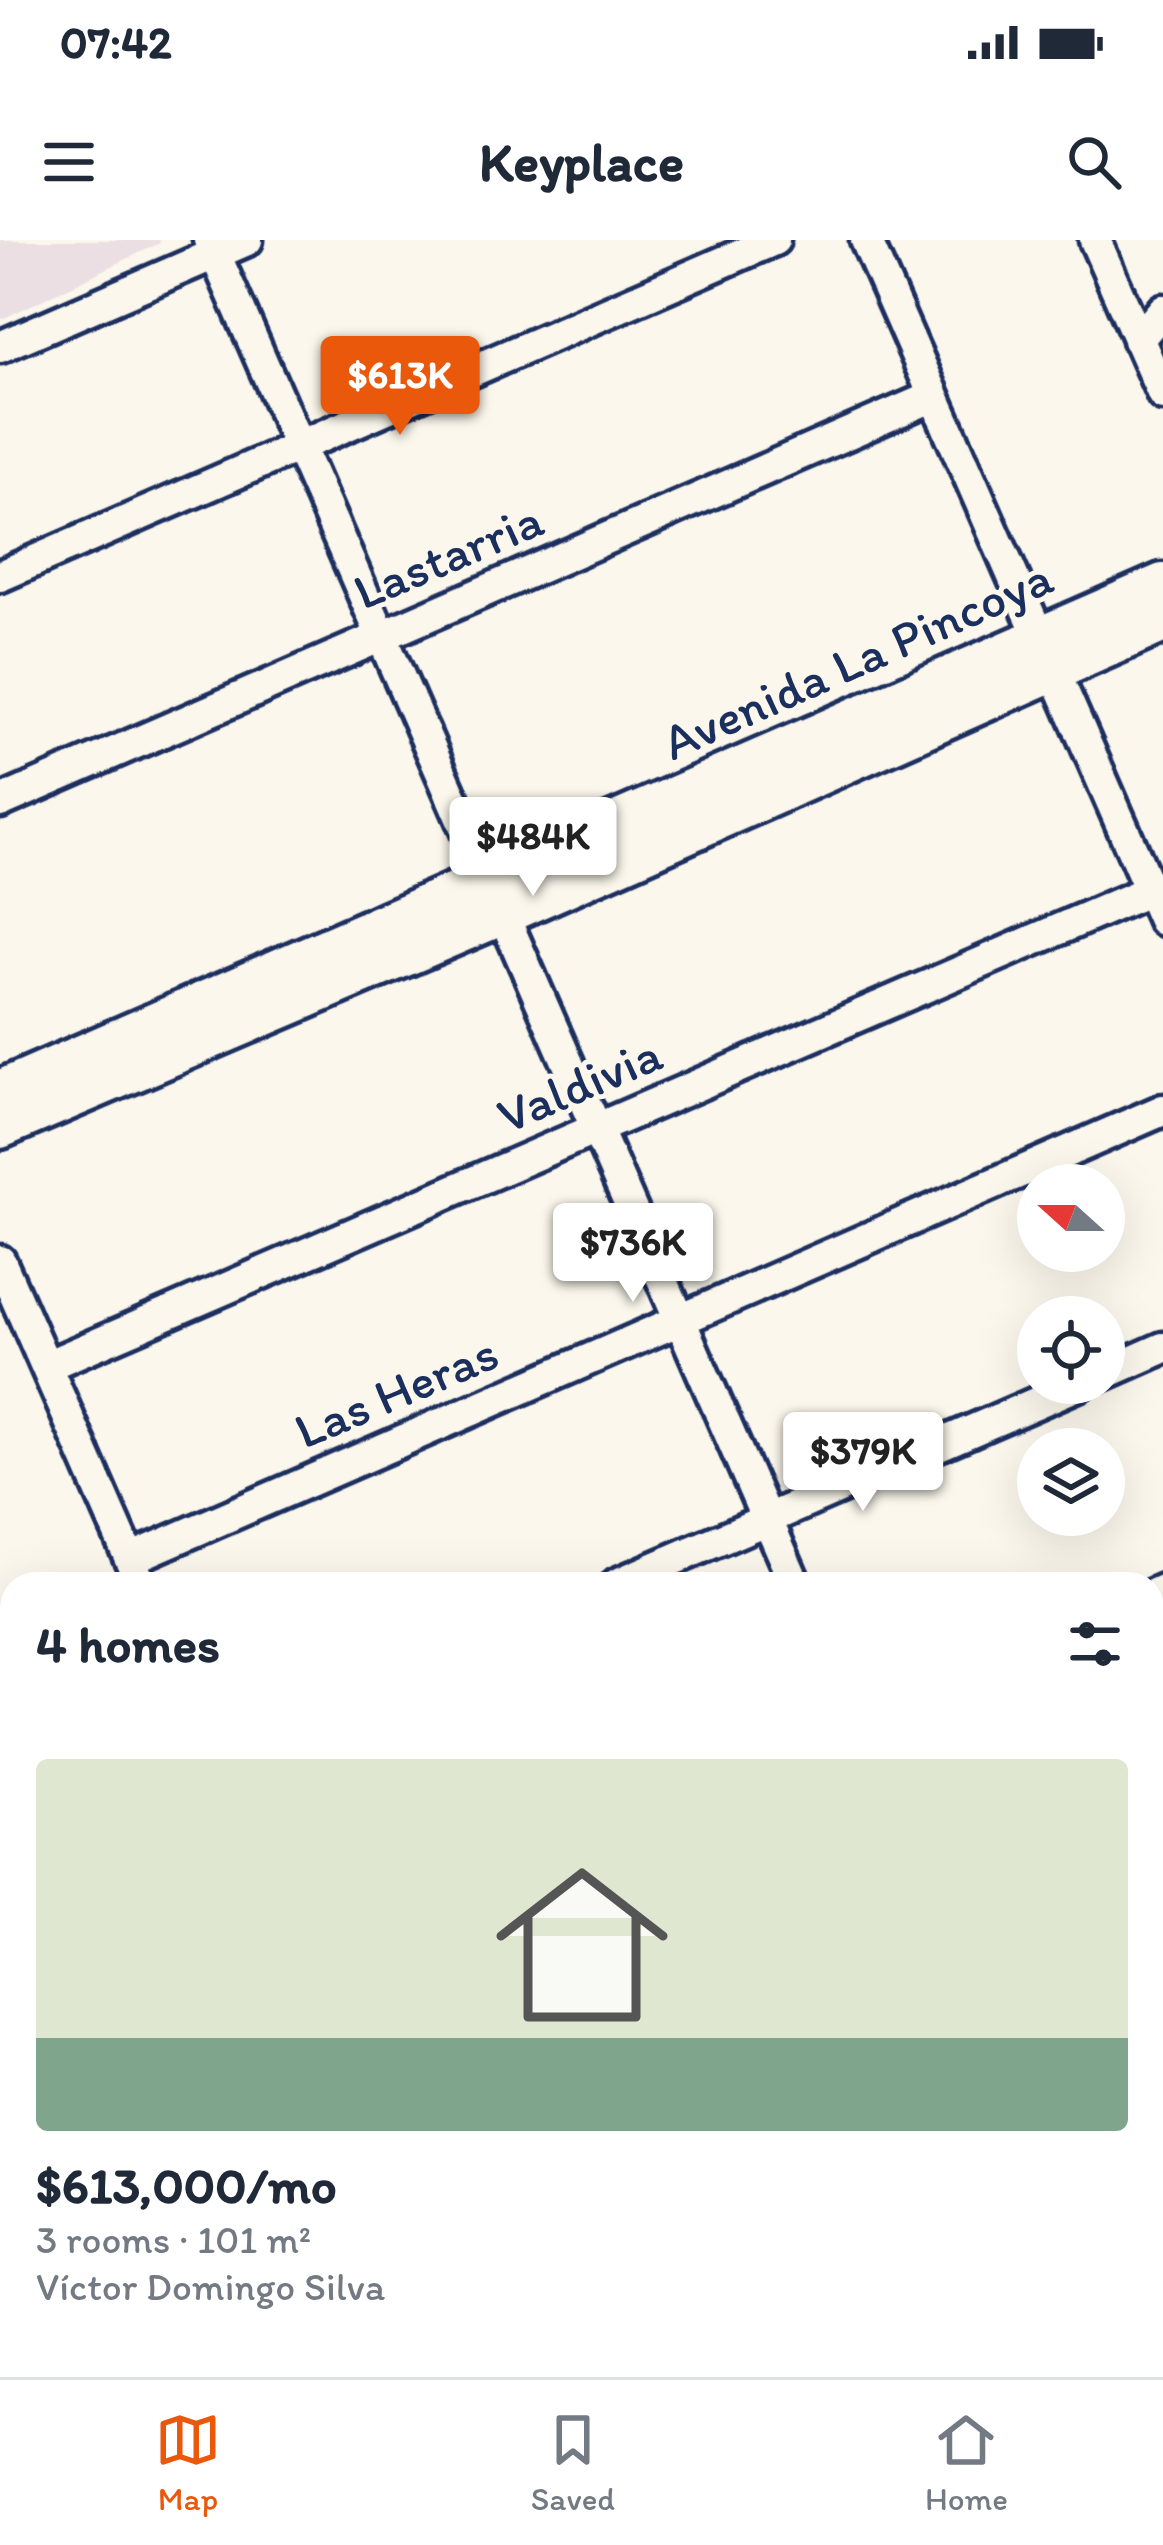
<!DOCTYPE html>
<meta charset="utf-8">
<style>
body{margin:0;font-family:Itim,sans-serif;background:#f2f2f3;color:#1f2937;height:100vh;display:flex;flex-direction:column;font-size:45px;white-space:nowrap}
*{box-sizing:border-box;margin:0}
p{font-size:39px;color:#747a83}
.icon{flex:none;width:66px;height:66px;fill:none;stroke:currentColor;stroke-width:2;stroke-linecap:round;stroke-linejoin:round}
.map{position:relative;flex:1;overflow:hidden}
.drawer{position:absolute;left:0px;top:1332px;width:1164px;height:807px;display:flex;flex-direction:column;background:#fff;border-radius:36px 36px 0 0;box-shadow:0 12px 48px #0002}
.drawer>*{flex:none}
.needle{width:78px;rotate:291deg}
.fabs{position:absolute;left:1017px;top:924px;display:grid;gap:24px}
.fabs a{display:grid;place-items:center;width:108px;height:108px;border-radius:50%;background:#fff;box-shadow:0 12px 48px #0002;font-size:60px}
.price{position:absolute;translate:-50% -102px;padding:0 27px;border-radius:12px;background:#fff;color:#222;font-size:39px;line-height:78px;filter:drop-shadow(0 3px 6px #0008)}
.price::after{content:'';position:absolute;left:50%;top:72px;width:36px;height:27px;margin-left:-18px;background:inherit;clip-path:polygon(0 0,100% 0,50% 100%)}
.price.active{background:#ea580c;color:#fff}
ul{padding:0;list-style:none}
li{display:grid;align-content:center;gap:24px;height:636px;padding:0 36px}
li span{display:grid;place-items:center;height:372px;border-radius:12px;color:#555}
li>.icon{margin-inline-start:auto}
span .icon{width:216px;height:216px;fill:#fffc;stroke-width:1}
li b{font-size:51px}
h2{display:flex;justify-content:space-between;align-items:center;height:144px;padding:0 36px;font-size:51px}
.status{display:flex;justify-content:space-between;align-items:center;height:84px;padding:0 60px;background:#fff;direction:ltr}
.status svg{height:33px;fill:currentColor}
header{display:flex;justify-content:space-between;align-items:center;height:156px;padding:0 36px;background:#fff;font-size:54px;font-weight:700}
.tab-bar{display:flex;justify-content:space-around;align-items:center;height:168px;border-top:3px solid #e0e1e3;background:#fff;font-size:33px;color:#747a83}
.tab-bar a{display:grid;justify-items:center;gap:6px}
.tab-bar .active{color:#ea580c}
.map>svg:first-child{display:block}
.built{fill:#ebdfe4}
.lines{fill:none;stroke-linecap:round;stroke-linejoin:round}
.street-casing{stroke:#1b2f5e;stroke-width:39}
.secondary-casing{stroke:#1b2f5e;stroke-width:51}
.street{stroke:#fbf7ec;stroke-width:30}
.secondary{stroke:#fbf7ec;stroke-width:42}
.labels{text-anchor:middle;stroke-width:10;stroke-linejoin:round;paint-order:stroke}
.street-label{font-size:51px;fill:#1b2f5e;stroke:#fbf7ec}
</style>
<div class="status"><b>07:42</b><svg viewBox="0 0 49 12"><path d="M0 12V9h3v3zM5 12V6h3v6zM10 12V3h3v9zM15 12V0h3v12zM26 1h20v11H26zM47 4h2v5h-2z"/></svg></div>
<header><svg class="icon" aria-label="menu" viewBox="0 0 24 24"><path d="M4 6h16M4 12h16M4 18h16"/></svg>Keyplace<svg class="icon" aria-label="search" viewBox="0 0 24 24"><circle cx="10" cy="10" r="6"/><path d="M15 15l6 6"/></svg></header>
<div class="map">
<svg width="1163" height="2137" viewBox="0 0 1163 2137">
<rect width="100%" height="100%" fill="#fbf7ec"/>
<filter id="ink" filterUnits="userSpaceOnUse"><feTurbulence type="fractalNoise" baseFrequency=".00833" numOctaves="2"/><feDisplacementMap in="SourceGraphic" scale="24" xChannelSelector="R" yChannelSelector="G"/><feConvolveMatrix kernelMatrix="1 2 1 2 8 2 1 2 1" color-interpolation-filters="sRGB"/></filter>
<g filter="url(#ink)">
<!-- built -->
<path class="built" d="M0,0H159L160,3L0,80Z"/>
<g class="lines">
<!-- street casing -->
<g class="street-casing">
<path id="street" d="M209,0L795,1344
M866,0L1163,680
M1095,0L1163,155
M1138,100L1163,70
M0,107L247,0
M0,336L774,0
M0,562L934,156
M0,1021L141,1344
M46,1126L1150,650
M1104,1134L1163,1108
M130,1319L1163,870
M617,1344L1082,1143
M1152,1355L1163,1350
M0,1549L12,1577
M1152,1578L1163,1573
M0,1611L12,1605
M1152,1807L1163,1802
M1152,2033L1163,2028
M1152,2098L1159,2086
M481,2127L486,2137
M913,2137L935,2127
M1129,2137L1135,2127"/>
</g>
<!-- secondary casing -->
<g class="secondary-casing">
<path id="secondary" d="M0,852L1163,345
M0,887L503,673L1163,381
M0,1905L12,1914
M291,2127L303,2137"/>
</g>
<!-- street -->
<use href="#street" class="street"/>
<!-- secondary -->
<use href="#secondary" class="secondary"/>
</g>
</g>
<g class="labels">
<!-- street labels -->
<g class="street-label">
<text transform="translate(448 315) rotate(-23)" y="18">Lastarria</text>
<text transform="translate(857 419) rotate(-24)" y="18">Avenida La Pincoya</text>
<text transform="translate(579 844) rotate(-23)" y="18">Valdivia</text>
<text transform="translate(396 1151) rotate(-23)" y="18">Las Heras</text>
</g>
</g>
</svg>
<div class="fabs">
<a><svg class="needle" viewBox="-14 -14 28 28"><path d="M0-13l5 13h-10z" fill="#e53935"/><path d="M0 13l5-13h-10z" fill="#747a83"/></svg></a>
<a><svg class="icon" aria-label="locate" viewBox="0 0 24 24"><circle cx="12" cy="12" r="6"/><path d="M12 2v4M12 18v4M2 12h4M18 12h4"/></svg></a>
<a><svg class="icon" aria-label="layers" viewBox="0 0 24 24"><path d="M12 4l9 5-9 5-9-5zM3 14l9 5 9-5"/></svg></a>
</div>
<b class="price active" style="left:400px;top:198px">$613K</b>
<b class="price" style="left:533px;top:659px">$484K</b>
<b class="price" style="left:633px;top:1065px">$736K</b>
<b class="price" style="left:863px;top:1274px">$379K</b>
<section class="drawer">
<h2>4 homes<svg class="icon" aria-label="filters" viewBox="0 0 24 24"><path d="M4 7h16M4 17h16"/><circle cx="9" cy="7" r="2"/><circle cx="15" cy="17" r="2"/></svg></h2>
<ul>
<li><span style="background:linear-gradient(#dfe7d0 75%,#7fa58c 0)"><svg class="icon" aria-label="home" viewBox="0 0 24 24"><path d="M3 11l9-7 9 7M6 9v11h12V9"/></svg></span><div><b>$613,000/mo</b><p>3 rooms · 101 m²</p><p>Víctor Domingo Silva</p></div></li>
</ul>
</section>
</div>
<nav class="tab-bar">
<a class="active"><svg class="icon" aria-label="map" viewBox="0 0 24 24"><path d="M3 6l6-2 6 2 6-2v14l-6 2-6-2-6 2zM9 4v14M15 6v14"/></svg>Map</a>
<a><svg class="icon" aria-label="saved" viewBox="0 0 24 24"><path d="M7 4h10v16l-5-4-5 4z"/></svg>Saved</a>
<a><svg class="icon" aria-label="home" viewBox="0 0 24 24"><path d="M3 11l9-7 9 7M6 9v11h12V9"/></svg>Home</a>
</nav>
